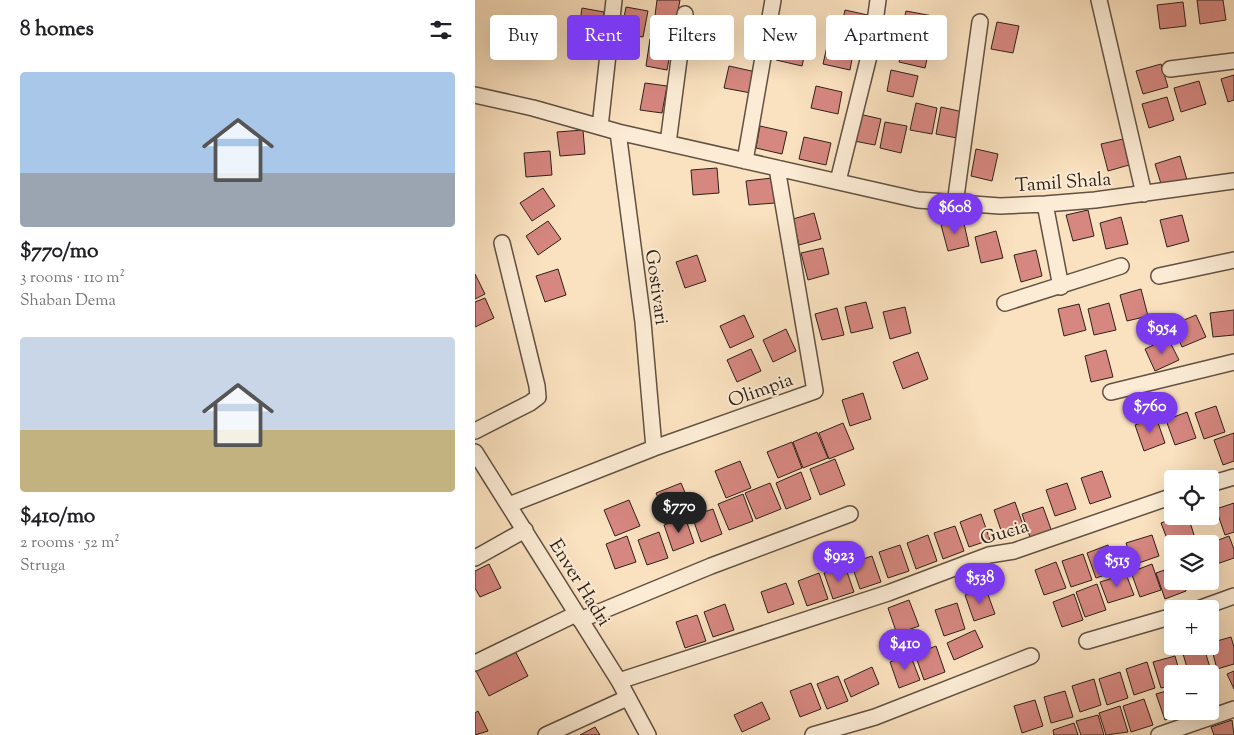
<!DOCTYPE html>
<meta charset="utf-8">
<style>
body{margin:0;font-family:"Sorts Mill Goudy",serif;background:#f2f2f2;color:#202124;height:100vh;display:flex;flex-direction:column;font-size:19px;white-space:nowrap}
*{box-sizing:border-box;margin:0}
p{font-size:16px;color:#757577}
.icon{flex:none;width:28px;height:28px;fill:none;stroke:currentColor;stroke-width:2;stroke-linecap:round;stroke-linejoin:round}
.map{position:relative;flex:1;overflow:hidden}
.side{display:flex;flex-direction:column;background:#fff;width:475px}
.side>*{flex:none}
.guide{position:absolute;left:15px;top:15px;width:475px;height:45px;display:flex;gap:10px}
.tools{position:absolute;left:689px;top:470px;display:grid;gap:10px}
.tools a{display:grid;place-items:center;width:55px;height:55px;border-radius:5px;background:#fff;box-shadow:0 5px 20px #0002;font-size:25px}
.price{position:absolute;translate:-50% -42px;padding:0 11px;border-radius:18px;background:#7c3aed;color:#fff;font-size:16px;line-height:32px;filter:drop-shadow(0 1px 2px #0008)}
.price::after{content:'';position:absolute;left:50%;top:30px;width:15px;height:11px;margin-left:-8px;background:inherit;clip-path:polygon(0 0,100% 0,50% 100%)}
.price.selected{background:#222;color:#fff}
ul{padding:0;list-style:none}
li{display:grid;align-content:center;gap:10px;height:265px;padding:0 20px}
li span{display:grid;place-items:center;height:155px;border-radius:5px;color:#555}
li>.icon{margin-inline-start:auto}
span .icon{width:90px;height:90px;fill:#fffc;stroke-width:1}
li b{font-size:21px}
h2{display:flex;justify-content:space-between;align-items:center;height:60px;padding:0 20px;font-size:21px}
.pill{padding:0 18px;border-radius:5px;background:#fff;box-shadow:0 5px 20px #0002;font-size:18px;line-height:45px}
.pill.selected{background:#7c3aed;color:#fff}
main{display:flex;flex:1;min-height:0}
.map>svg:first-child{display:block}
.building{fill:#d68780;stroke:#2e2119}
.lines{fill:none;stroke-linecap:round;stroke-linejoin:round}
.minor-casing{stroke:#615142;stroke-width:18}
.minor{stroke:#fcecd5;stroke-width:15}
.labels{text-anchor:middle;stroke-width:4;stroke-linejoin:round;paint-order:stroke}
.street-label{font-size:19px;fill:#2e2119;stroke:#fcecd5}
</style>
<main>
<section class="side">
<h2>8 homes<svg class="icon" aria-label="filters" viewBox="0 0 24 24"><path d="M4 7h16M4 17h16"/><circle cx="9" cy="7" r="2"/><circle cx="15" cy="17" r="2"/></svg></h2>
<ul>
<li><span style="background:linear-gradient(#a9c7e8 65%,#9aa5b1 0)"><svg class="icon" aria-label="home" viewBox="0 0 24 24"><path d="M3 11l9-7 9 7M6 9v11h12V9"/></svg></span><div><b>$770/mo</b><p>3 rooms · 110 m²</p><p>Shaban Dema</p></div></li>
<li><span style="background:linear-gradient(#c9d6e8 60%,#c2b280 0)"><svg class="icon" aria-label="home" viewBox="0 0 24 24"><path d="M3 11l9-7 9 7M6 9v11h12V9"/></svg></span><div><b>$410/mo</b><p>2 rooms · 52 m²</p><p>Struga</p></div></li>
</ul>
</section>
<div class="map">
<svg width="759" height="735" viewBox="0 0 759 735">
<rect width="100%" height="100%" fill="#fae1bf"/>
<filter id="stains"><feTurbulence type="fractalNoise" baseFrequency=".004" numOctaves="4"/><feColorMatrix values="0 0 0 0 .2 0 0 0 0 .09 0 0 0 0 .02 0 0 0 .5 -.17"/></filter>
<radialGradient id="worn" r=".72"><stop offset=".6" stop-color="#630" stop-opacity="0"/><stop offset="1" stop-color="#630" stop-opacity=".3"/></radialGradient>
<!-- building -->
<path class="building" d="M182,0H205L200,27L179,23Z
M722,0H748L751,20L725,24Z
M708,2L711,26L685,29L682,5Z
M151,7L173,11L168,37L146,34Z
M107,8L129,12L125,39L103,35Z
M370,10L397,16L392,37L365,32Z
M431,11L458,16L453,38L426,32Z
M522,22L544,26L538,53L516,49Z
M306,38L332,44L327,66L301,60Z
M175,39L197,43L192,70L171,66Z
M429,41L455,46L450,68L424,62Z
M353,42L379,48L375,70L348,64Z
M686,64L693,87L668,94L661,71Z
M254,66L281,72L276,93L249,88Z
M416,70L443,76L438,97L412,91Z
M759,75V100L753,102L746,79Z
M724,81L731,104L706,112L699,88Z
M170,83L192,86L187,113L165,110Z
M341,86L367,92L363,114L336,108Z
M692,97L699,120L674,128L667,104Z
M441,103L462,108L457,134L435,130Z
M466,107L488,112L482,138L461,134Z
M384,114L406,119L400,145L379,141Z
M410,122L432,126L426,153L405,148Z
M285,126L312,132L307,154L281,148Z
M108,130L110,154L85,156L82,132Z
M329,137L356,143L351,165L324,159Z
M648,139L654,165L633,171L626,144Z
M501,149L523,154L517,181L496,176Z
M75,151L77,175L51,177L49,153Z
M705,156L712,180L687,187L680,164Z
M242,168L244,193L218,195L216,170Z
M297,178L300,203L274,205L271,181Z
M68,188L80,206L57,221L45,203Z
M613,210L619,236L598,241L591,215Z
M339,213L346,239L324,245L318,219Z
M707,215L714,241L692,247L685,220Z
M646,217L653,244L631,249L625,223Z
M488,219L494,246L473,251L466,225Z
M73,221L86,239L63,255L51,236Z
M521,231L528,258L506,263L500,237Z
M348,248L354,274L333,280L326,253Z
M561,250L567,276L546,282L539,255Z
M222,255L231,281L210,288L201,262Z
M83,269L91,295L70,302L61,276Z
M0,274L10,294L0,299Z
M666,289L673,316L652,321L645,295Z
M10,298L19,318L0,327V302Z
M391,302L398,328L376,333L370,307Z
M634,303L641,330L619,335L613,309Z
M604,304L611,330L589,336L583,309Z
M430,307L436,333L415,339L408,312Z
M362,308L369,335L347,340L340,314Z
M759,310V335L738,337L735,313Z
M269,315L279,337L255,348L245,326Z
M721,315L731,337L707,347L697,325Z
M311,329L321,351L298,362L288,340Z
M693,338L704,360L680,371L670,349Z
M276,349L286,371L262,382L252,360Z
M631,350L638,377L616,382L610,356Z
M443,352L453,379L428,389L418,362Z
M388,393L396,419L375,426L367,400Z
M741,406L750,432L729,439L720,413Z
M712,412L721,438L700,445L691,420Z
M681,417L690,443L669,451L660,425Z
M368,423L379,449L354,459L344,433Z
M342,432L353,458L328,468L318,442Z
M759,433V461L748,465L739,440Z
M317,442L327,468L303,478L292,452Z
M360,459L370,485L345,495L335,469Z
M265,461L276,488L251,498L240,471Z
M627,471L636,497L615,504L606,478Z
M326,472L336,499L311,509L301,483Z
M206,483L217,509L192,519L181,493Z
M295,483L306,509L281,519L270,493Z
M592,483L601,509L580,516L571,490Z
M268,494L278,521L254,530L243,504Z
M154,500L165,526L140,536L129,510Z
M540,502L549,528L528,536L519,510Z
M759,503V532L750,535L741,509Z
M568,507L577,532L556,540L547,514Z
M238,509L247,534L226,542L217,516Z
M506,514L515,540L494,547L485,522Z
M705,516H713L719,535L694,544L686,523Z
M210,517L219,543L198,551L189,525Z
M480,526L489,551L468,559L459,533Z
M184,532L193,558L172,565L163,540Z
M453,535L462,561L441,569L432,543Z
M677,535L684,556L658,565L651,543Z
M152,536L161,562L140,569L131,544Z
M754,536L759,549V558L736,566L735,544H733Z
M425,545L434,571L413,578L404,552Z
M633,545L642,571L621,578L612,553Z
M608,554L617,580L596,587L587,561Z
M397,556L406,582L385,589L376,563Z
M581,562L591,588L569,595L560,570Z
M14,564L26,588L5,597L0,588V571Z
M677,564L686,590L665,597L656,572Z
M370,566L379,592L358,599L349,573Z
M698,567V581H708L711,591L690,599L681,573Z
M344,573L353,599L332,606L323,581Z
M651,574L659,595L633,603L625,582Z
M311,583L319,604L293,613L286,592Z
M622,584L631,610L610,617L601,592Z
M511,589L520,614L499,621L490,595Z
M599,594L608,620L587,627L578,602Z
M434,600L444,626L422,634L413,608Z
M482,603L490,629L469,636L460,610Z
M250,604L259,630L238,637L229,612Z
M222,615L231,641L210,648L201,622Z
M500,630L508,647L479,660L472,643Z
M756,637L759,647V664L742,669L735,643Z
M461,646L470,672L449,680L440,654Z
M729,648L737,674H714L708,654Z
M39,649L53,676L14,696L0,669Z
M435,654L445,680L424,688L415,662Z
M700,656L705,674H698V685L686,688L678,662Z
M672,662L680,688L659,695L651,669Z
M397,667L404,684L376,697L369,680Z
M759,671V689L752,674Z
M645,672L653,698L632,705L624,679Z
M363,676L373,701L352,709L342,684Z
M619,679L626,705L605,712L597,686Z
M336,683L346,709L325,717L315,691Z
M698,689V711H710L711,713L690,720L681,694Z
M590,691L598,717L576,723L569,697Z
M669,699L678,725L656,732L648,706Z
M560,700L568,726L547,733L539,706Z
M287,702L295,719L267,732L259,715Z
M645,706L653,732L631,735L624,713Z
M3,711L13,731L0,735V713Z
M623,715L629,735H606L601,721Z
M757,720L759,735H739L736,727Z
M599,723L603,735H579L578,730Z
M120,727L125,735H105Z"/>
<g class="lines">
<!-- minor casing -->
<g class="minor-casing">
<path id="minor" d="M624,0L669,194
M695,69L759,61
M0,95L58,108L143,132L443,200L525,206L570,204L620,200L759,181
M125,127L139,0
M143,132L168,322L179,448
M193,143L210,14
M270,161L298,0
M363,181L397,44L403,0
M480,204L505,22
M570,204L586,287
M684,276L759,260
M530,303L646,266
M636,392L759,362
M0,431L55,403L63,397L62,386L27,243
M0,452L144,681L173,735
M735,484L759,477
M34,505L179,448L340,391L302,168
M0,558L50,530
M723,609L759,596
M105,620L236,566L375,514
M612,641L698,616
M0,663L101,614
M144,681L413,593L514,555L539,551L698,496
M71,735L152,698
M338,735L400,717L556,656
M684,735L759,709"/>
</g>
<!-- minor -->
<use href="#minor" class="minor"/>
</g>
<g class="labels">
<!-- street labels -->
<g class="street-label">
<text transform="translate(588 181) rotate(-4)" y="7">Tamil Shala</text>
<text transform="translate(183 287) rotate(82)" y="7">Gostivari</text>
<text transform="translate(285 389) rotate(-20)" y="7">Olimpia</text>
<text transform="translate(529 531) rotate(-16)" y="7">Gucia</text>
<text transform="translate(106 582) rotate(58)" y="7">Enver Hadri</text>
</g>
</g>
<rect width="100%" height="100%" filter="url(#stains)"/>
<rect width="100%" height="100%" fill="url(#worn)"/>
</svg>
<div class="tools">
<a><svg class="icon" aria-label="locate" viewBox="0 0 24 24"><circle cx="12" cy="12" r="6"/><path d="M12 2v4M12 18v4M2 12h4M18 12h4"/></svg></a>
<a><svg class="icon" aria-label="layers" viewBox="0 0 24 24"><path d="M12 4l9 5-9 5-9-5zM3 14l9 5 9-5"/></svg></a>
<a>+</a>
<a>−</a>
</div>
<b class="price" style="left:480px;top:235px">$608</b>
<b class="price" style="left:687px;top:355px">$954</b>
<b class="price" style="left:675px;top:434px">$760</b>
<b class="price selected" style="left:204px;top:534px">$770</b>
<b class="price" style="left:364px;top:583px">$923</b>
<b class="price" style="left:642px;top:588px">$515</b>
<b class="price" style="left:505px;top:605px">$538</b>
<b class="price" style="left:430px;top:671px">$410</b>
<div class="guide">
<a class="pill">Buy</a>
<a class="pill selected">Rent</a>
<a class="pill">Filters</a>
<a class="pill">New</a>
<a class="pill">Apartment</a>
</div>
</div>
</main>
